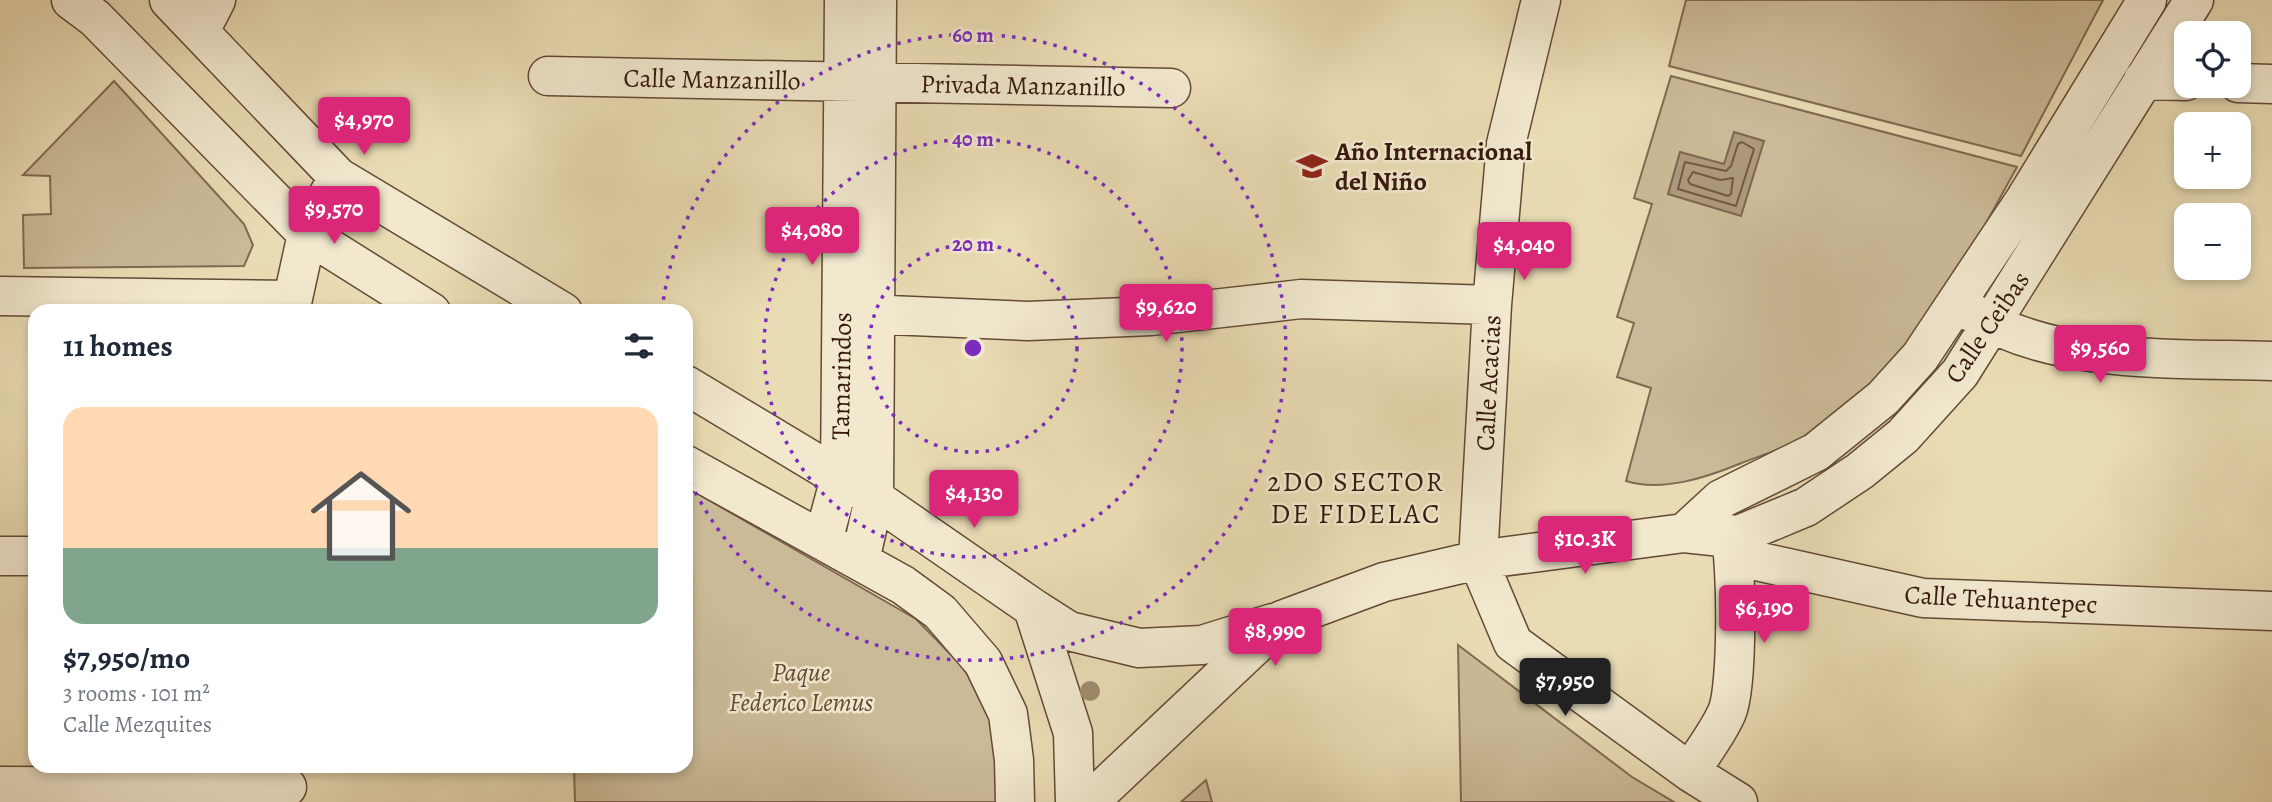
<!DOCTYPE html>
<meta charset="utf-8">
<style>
body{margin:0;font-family:Alegreya,serif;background:#f6f6f7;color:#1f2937;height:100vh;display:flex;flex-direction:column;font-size:26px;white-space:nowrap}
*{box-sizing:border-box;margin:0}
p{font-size:23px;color:#747a83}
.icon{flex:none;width:38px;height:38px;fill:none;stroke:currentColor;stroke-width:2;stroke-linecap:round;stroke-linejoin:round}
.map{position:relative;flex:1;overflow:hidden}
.sheet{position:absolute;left:28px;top:304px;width:665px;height:469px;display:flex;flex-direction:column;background:#fff;border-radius:21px;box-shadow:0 4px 10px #0003}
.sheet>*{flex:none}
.buttons{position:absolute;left:2174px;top:21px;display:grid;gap:14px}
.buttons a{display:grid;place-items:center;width:77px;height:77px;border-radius:14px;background:#fff;box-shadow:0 4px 10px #0003;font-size:35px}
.price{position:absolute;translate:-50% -60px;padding:0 16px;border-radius:7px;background:#db2777;color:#fff;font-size:23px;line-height:46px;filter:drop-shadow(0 2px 4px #0008)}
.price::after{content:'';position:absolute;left:50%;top:42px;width:21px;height:16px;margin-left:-10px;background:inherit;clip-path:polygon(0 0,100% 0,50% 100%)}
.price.current{background:#222;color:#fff}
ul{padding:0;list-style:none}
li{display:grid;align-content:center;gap:14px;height:371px;padding:0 35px}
li span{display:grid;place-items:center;height:217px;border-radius:21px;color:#555}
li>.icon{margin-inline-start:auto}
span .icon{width:126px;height:126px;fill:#fffc;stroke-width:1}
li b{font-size:30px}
h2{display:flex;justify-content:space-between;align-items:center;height:84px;padding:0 35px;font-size:30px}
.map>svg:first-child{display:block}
.green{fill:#cbba97;stroke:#816952;stroke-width:2}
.water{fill:#ac997b;stroke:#7d654f;stroke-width:2}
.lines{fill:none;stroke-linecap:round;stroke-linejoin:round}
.shore{stroke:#725844;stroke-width:2}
.minor-casing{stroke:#644936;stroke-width:41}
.minor{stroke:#f1e8ce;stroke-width:38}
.tree{fill:#9f8b6e}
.ring{fill:none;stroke:#7b2cbf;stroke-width:3.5;stroke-dasharray:3.5 7}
.labels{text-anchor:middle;stroke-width:5;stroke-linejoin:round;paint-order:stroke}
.street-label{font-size:26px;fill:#37180d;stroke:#f1e8ce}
.poi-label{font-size:26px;font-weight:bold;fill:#37180d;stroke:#f1e8ce;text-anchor:start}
.park-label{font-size:26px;font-style:italic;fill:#634936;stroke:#f1e8ce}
.neighbourhood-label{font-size:28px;letter-spacing:2px;fill:#37180d;stroke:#f1e8ce}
.centre{fill:#7b2cbf;stroke:#f1e8ce;stroke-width:3.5}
.ring-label{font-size:21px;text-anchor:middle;font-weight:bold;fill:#7b2cbf;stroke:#f1e8ce;stroke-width:5;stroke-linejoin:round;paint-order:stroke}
</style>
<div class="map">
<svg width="2272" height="802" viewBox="0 0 2272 802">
<rect width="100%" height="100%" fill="#e9dbb3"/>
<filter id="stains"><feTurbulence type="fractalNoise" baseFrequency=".00286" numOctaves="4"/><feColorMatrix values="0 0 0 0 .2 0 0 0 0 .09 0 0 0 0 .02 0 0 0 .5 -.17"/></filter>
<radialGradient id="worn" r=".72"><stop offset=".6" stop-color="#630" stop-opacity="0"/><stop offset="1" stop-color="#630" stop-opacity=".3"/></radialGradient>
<!-- green -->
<path class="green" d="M1686,0H2103L2021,156L1669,66Z
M1671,76L2017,167C1963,264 1908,379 1808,436C1787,448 1761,455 1739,464C1705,478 1662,492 1626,481L1651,388L1617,377L1634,323L1617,317L1652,204L1634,198Z
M114,81L244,224L253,245L244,266L24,268L23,215L51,214L50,176L23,175Z
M686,487L916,619L961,665L991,710L1003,802H575L574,767L686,766Z
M1458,645L1632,777L1674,802H1461Z
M1206,780L1212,802H1181Z"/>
<!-- water -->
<path class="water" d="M1734,132L1764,141L1741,216L1668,194L1680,152L1724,164Z"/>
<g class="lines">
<!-- shore -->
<path class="shore" d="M1742,142L1754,149L1736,206L1678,189L1685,162L1726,171L1731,166L1738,144Z
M1693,172L1720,180L1733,178L1731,194L1728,196L1690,184L1688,180Z"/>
<!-- minor casing -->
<g class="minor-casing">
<path id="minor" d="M71,0L95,18L307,234L431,312
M169,0L338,177L563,312
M1541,0L1506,144L1492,305L1478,560L1513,643L1690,772L1738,802
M201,29L216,0
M548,76L1171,88
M2143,80L2186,81
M2238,83L2272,84
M0,296L290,300
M290,312L307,234L338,177
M1971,312C2054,365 2176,358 2272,361
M842,313L1028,321L1151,316L1301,299L1492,305
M686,385L874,498L1033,608L1073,733L1075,802
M686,465L903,585L940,612L983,662L1008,714L1014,760L1015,802
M1684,533L1721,499L1816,452L1883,398L1920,357L2026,198L2147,0
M823,541L840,478L844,0
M0,556H35
M1734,556L1923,598L2272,611
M860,561L874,498L877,0
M1033,608L1069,631L1139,648L1202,645L1273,623
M1690,772C1702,753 1718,733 1727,712C1738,686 1737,563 1730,534
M0,786L287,787
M1089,802L1282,620L1384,582L1478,560L1684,533L1731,538L1806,507L1860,471L1903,436L1960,373L2194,0"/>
</g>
<!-- minor -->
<use href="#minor" class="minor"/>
</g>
<!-- trees -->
<circle class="tree" cx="1090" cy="691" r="10"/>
<!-- distance rings -->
<g class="ring">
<circle cx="973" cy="348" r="104"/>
<circle cx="973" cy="348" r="209"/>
<path d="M662 310A313 313 0 1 1 687 475"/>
</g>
<!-- icons -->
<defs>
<g id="school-bare" transform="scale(2.415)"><path d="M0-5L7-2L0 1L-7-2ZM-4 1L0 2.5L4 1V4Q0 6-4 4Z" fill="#8f2418" stroke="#f1e8ce" stroke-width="2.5" paint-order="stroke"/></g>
</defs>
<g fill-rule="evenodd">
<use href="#school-bare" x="1312" y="166"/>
</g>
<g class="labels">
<!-- street labels -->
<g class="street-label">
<text transform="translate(712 79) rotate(1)" y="9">Calle Manzanillo</text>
<text transform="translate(1023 85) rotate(1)" y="9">Privada Manzanillo</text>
<text transform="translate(1987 327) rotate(-56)" y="9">Calle Ceibas</text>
<text transform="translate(841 376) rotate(-89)" y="9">Tamarindos</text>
<text transform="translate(1488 383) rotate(-87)" y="9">Calle Acacias</text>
<text transform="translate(2001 599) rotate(3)" y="9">Calle Tehuantepec</text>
</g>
<!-- poi labels -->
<g class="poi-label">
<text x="1335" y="160">Año Internacional<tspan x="1335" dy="30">del Niño</tspan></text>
</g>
<!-- park labels -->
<g class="park-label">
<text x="801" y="681">Paque<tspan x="801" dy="30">Federico Lemus</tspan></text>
</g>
<!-- neighbourhood labels -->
<g class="neighbourhood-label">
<text x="1356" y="491">2DO SECTOR<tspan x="1356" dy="32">DE FIDELAC</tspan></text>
</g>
</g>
<circle cx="973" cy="348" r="10" class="centre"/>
<g class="ring-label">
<text x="973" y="42">60 m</text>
<text x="973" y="146">40 m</text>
<text x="973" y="251">20 m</text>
</g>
<rect width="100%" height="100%" filter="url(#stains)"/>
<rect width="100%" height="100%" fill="url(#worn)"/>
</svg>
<div class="buttons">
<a><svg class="icon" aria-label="locate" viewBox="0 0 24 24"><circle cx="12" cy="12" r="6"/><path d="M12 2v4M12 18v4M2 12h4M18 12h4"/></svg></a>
<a>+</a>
<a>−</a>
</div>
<b class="price" style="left:364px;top:157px">$4,970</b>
<b class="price" style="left:334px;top:246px">$9,570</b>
<b class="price" style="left:812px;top:267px">$4,080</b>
<b class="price" style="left:1524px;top:282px">$4,040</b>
<b class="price" style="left:1166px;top:344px">$9,620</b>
<b class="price" style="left:2100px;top:385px">$9,560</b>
<b class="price" style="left:974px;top:530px">$4,130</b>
<b class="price" style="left:1585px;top:576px">$10.3K</b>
<b class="price" style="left:1764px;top:645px">$6,190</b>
<b class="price" style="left:1275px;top:668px">$8,990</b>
<b class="price current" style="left:1565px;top:718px">$7,950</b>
<section class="sheet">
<h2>11 homes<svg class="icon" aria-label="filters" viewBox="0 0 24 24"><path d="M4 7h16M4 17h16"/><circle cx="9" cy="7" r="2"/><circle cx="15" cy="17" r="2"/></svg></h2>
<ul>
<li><span style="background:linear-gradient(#ffd9b3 65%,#7fa58c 0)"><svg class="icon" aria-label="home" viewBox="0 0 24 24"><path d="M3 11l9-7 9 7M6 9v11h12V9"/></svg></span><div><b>$7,950/mo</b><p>3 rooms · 101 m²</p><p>Calle Mezquites</p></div></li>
</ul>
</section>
</div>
